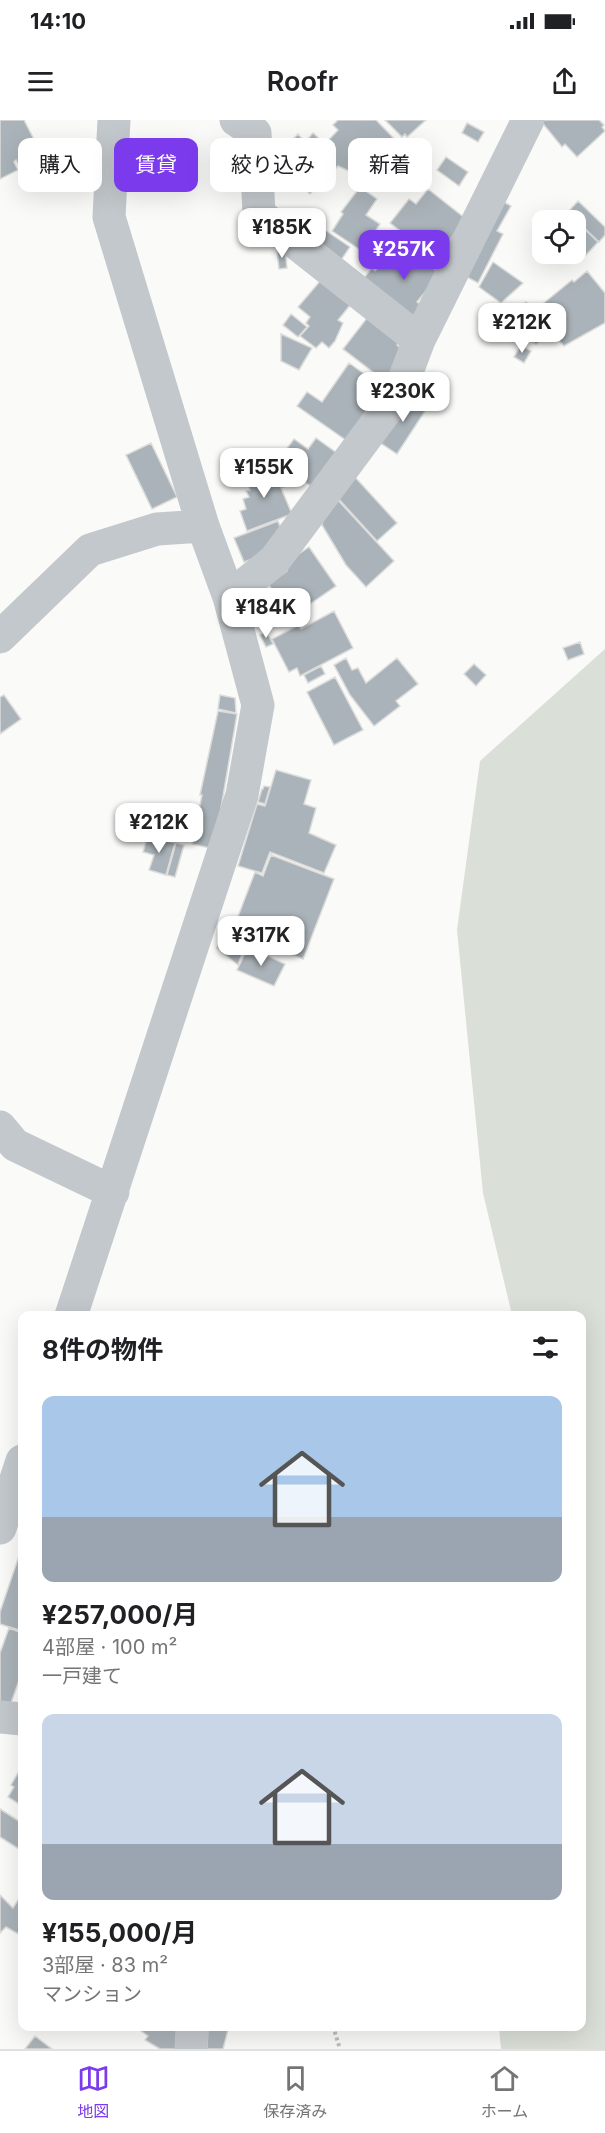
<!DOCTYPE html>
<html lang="ja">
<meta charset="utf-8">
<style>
body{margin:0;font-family:Inter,"Noto Sans JP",sans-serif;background:#f6f6f6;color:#202124;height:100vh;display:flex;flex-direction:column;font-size:22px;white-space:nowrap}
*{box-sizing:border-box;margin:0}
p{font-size:20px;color:#757577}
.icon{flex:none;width:33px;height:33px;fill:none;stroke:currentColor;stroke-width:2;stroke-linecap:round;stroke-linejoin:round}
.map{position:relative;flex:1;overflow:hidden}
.details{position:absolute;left:18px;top:1191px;width:568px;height:720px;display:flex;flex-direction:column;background:#fff;border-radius:12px;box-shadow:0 6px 24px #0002}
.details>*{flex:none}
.hud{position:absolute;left:18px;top:18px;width:570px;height:54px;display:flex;gap:12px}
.buttons{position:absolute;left:532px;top:90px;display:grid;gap:12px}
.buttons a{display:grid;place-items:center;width:54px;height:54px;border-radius:12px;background:#fff;box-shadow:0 6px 24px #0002;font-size:30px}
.price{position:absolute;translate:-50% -51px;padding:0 14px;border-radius:12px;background:#fff;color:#222;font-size:20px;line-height:39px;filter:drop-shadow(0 2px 3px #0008)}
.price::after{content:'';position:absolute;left:50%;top:36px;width:18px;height:14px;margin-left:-9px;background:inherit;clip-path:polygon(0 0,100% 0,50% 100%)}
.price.active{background:#7c3aed;color:#fff}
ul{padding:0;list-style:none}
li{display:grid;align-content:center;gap:12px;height:318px;padding:0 24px}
li span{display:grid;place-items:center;height:186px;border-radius:12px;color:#555}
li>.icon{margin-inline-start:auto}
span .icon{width:108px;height:108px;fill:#fffc;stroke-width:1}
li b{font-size:26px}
h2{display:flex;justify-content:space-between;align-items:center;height:72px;padding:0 24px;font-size:26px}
.chip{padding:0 21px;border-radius:12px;background:#fff;box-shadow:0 6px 24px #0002;font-size:21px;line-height:54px}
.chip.active{background:#7c3aed;color:#fff}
.status{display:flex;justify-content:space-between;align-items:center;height:42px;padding:0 30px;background:#fff;direction:ltr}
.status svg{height:16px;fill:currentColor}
header{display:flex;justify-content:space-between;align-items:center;height:78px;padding:0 24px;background:#fff;font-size:27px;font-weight:600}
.menu{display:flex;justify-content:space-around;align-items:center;height:84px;border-top:2px solid #e0e0e0;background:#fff;font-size:16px;color:#757577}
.menu a{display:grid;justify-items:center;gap:3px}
.menu .active{color:#7c3aed}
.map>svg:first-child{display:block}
.green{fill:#dadfd7}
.building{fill:#aab3b9;stroke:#dcdcda;stroke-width:1.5}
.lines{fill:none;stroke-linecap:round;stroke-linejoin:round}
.path{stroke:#bbbfc2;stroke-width:4;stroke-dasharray:3 3;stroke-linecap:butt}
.minor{stroke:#c3c8cc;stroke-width:33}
</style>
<div class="status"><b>14:10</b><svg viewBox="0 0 49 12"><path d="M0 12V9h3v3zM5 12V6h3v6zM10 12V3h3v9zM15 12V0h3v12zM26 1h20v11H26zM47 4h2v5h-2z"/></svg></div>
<header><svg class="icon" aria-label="menu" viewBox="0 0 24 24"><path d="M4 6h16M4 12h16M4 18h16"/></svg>Roofr<svg class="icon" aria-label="share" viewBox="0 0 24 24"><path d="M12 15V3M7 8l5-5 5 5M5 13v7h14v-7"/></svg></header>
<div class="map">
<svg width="605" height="1929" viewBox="0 0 605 1929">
<rect width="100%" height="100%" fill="#fafaf8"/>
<!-- green -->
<path class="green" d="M605,529V1929H501L499,1907L582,1906V1196L512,1195L483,1073L457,810L480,641Z"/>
<!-- building -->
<path class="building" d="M0,0H24L43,37L20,49L16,40L14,42L18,50L0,59Z
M338,0H376L407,32L373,62L338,46L322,63L304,45L288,62L275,51L281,44L275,38L298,14L305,22L313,13L325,24L338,10L333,5Z
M385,0H426L407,17L405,14L402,17Z
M540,0H599L604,5L602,7L605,11L577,37L565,24L562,27Z
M467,3L484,12L478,22L462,13Z
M446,37L468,52L459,66L437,50Z
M305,49L320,63L310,74L295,59Z
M360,67L377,79L366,95L380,104L362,131L332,111L343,94L341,92Z
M428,69L466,99L436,138L390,103L409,79L416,84Z
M500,80L511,86L497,111L503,114L478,163L463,155Z
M578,81L605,107V115L599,122L568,92Z
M576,101L598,122L586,135L576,125Z
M316,104L350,127L339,143L306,120Z
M405,125L440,154L417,182L422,186L412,199L363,159L372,148L375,151L384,142L388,145Z
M285,130L287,148L279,149L277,131Z
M493,142L523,163L501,183L479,167Z
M587,151L605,173V203L564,226L552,212L536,224L518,215L497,200L505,194L507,197L526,182L534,191L572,160L574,162Z
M321,160L351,184L338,200L343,203L335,221L329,228L322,222L316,228L300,216L309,206L306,203L310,197L298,187Z
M291,194L307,207L298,217L283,205Z
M367,198L399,223L397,225L403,230L390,265L343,229Z
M281,214L312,228L299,250L281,241Z
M521,225L531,231L524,243L514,237Z
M349,243L387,270L350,323L297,286L307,272L322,282Z
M409,272L429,285L397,334L376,320Z
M316,318L341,336L316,370L298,357L285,331L294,319L308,329Z
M151,323L177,377L152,389L126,335Z
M275,344L284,367L281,368L292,394L247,411L240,391L246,389L243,379L249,377L246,371L250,370L245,355Z
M354,356L397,403L377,421L335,375Z
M336,378L394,441L366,467L346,445L322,405L325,388Z
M278,401L283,415L264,435L244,442L234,418Z
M309,427L336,466L291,497L268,464L287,451L283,445Z
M334,491L353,528L300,556L297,548L289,552L272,519L299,505L301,509Z
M266,511L273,524L266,527L260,515Z
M580,522L584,534L568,540L563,528Z
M346,538L352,550L358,548L366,563L397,538L418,564L396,581L400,586L374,606L350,575L334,545Z
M474,544L486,555L476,566L464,554Z
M321,546L325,554L308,563L304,555Z
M335,557L363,610L334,625L307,572Z
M4,575L21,599L0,614V577Z
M220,575L235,578L236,593L218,589Z
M218,591L237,594L219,700L210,728L192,724L202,675H200Z
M276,650L311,660L304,684L316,688L309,713L336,725L324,753L270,732L262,753L238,746L257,684L265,686Z
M264,666L270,667L265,684L258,682L262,669H263Z
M148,715L175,723L166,755L149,750L154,735L143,732Z
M176,723L184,725L175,757L167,755Z
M271,735L334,759L303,839L269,826L267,830L246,822L238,845L217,828L227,804L234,807L255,752L263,756Z
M248,827L285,844L274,866L237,850Z
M20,1433H22V1511L0,1504V1492Z
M9,1508L22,1513V1552L11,1583H0V1533Z
M22,1646V1686L8,1677L14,1667L11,1665Z
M0,1689L22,1703V1731L0,1717Z
M0,1775L13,1788L21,1775L22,1776V1816L6,1807L0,1813Z
M134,1906H181L178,1929H160L145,1920L148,1916Z
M208,1906H229L223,1929H207Z
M35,1916L52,1929H25Z"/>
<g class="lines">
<!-- path -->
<path class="path" d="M333,1906L340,1929"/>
<!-- minor -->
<path class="minor" d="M236,0L255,13L259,94L419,220
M229,477L274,441L399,273L419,220L528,0
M0,517L90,430L157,409L203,406
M0,1007L15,1025L113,1072
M71,1196L242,675L258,585L229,477L203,406L109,97L114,0
M0,1408L22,1341
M0,1597L22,1599
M191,1929L192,1906"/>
</g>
</svg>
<div class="buttons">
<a><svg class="icon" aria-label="locate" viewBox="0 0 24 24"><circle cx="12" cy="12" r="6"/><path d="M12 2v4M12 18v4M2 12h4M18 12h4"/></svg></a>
</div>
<b class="price" style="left:282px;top:139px">¥185K</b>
<b class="price active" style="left:404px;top:161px">¥257K</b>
<b class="price" style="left:522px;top:234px">¥212K</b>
<b class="price" style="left:403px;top:303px">¥230K</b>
<b class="price" style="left:264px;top:379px">¥155K</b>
<b class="price" style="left:266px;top:519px">¥184K</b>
<b class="price" style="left:159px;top:734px">¥212K</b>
<b class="price" style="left:261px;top:847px">¥317K</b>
<div class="hud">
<a class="chip">購入</a>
<a class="chip active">賃貸</a>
<a class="chip">絞り込み</a>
<a class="chip">新着</a>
</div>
<section class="details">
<h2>8件の物件<svg class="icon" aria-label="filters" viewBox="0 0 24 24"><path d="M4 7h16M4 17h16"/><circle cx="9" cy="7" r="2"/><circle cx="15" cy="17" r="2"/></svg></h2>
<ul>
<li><span style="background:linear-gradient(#a9c7e8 65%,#9aa5b1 0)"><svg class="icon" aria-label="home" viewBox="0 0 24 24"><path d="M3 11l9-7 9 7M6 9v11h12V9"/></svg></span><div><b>¥257,000/月</b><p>4部屋 · 100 m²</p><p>一戸建て</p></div></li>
<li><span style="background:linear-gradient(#c9d6e8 70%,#9aa5b1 0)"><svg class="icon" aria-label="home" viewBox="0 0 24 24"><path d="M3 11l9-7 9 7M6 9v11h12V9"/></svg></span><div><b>¥155,000/月</b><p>3部屋 · 83 m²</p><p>マンション</p></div></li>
</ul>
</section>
</div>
<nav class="menu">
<a class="active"><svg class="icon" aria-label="map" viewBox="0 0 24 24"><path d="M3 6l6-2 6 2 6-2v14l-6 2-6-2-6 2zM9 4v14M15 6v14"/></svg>地図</a>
<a><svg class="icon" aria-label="saved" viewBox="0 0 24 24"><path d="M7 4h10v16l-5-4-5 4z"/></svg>保存済み</a>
<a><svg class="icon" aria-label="home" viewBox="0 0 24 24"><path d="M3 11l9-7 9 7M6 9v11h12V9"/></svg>ホーム</a>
</nav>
